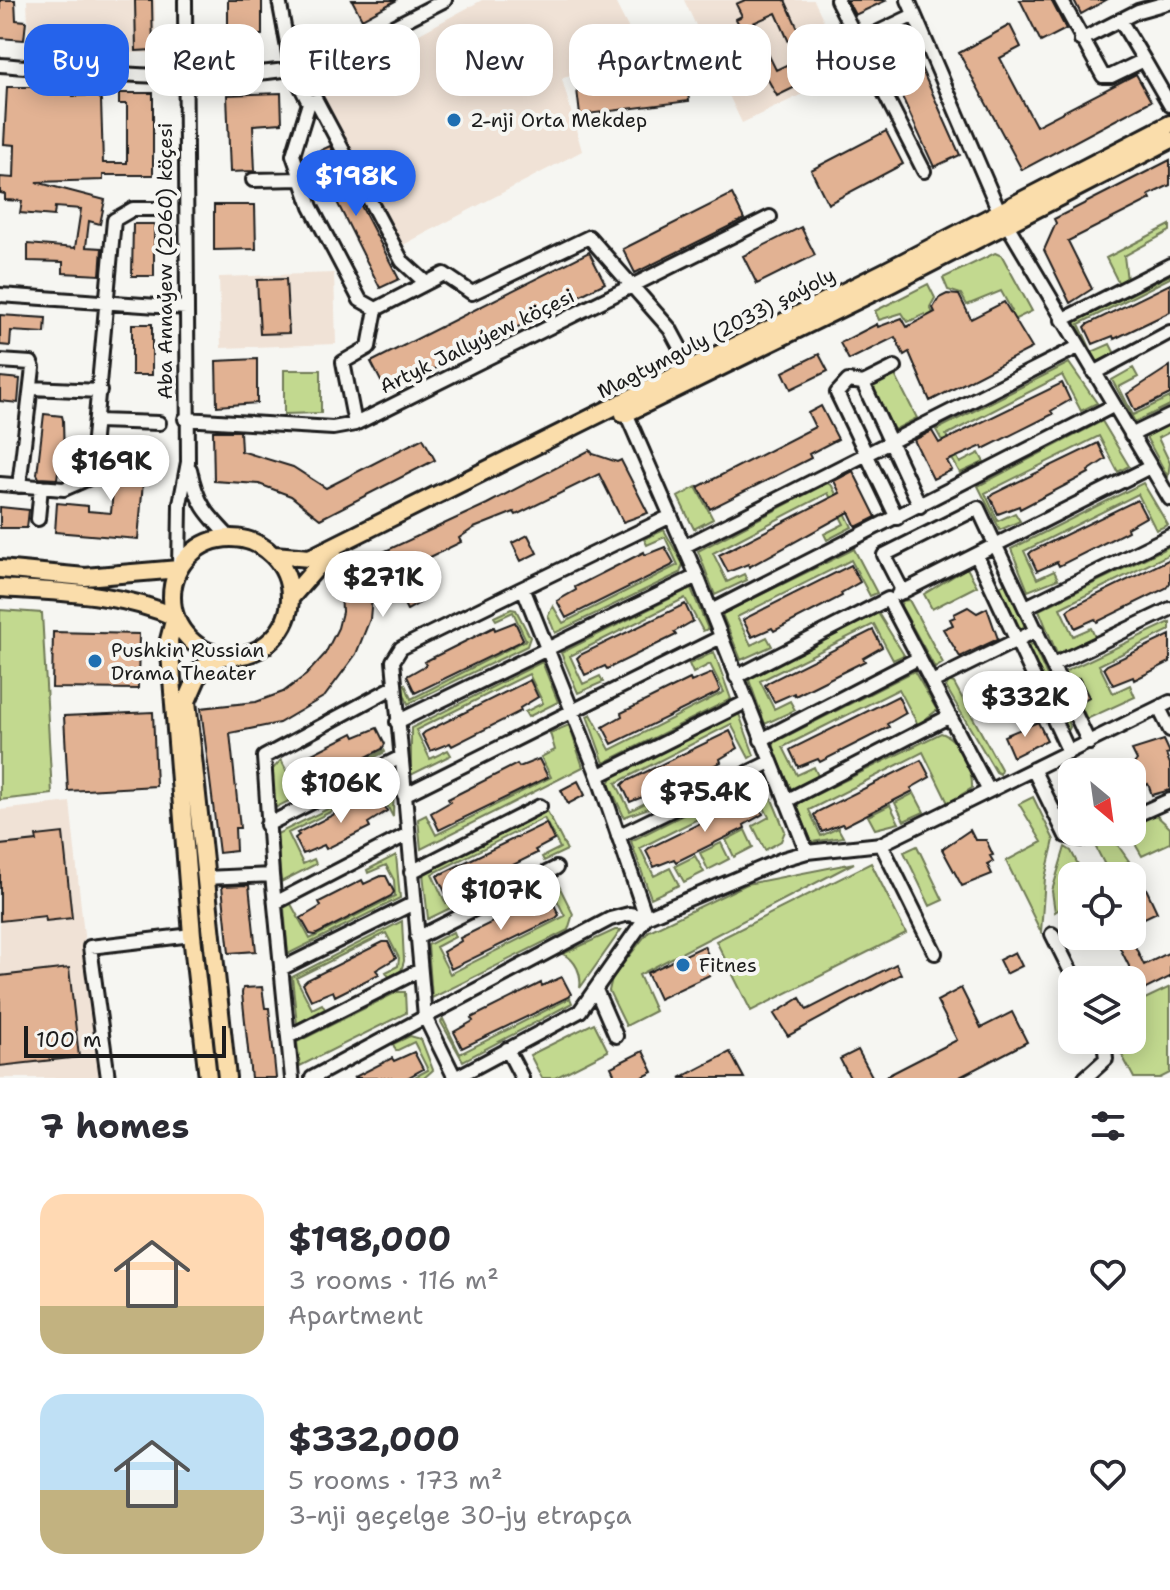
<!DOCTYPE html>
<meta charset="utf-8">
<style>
body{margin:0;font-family:"Shantell Sans",sans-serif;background:#f2f2f3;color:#2b2b33;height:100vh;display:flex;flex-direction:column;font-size:30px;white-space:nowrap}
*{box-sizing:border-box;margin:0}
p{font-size:26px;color:#7c7c81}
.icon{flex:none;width:44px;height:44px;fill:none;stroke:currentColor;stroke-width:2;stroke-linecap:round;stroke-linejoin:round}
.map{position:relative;height:1078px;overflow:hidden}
.details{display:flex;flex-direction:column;background:#fff;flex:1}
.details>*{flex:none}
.top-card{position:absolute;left:24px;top:24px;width:1122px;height:72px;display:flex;gap:16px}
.needle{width:52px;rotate:151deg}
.fabs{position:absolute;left:1058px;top:758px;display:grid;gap:16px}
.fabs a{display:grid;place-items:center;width:88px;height:88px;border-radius:16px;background:#fff;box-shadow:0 4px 20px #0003;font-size:40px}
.scale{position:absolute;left:24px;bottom:20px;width:202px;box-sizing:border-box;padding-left:8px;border:4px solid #1c1c1c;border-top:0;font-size:22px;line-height:28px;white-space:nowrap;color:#1c1c1c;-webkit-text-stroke:6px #f6f6f2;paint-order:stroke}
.price{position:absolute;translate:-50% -68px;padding:0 18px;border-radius:28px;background:#fff;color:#222;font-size:26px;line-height:52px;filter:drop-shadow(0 2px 4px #0008)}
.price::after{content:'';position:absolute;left:50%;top:48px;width:24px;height:18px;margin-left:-12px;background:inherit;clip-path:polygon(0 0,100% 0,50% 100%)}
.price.selected{background:#2563eb;color:#fff}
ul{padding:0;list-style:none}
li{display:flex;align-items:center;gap:24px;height:200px;padding:0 40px}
li span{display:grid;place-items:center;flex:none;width:224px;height:160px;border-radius:24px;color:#555}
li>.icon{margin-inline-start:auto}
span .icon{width:96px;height:96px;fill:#fffc;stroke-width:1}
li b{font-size:34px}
h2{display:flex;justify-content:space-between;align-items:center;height:96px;padding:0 40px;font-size:34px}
.tag{padding:0 28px;border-radius:24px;background:#fff;box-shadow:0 4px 20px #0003;font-size:28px;line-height:72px}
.tag.selected{background:#2563eb;color:#fff}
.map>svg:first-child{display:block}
.built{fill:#f0e2d6}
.green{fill:#c2d98f;stroke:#6f7a56;stroke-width:2}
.building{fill:#e2b293;stroke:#1c1c1c;stroke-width:2;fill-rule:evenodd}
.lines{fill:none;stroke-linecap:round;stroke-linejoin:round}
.minor-casing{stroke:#1c1c1c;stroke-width:18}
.major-casing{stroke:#1c1c1c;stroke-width:22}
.minor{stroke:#f6f6f2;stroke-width:12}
.major{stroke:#faddab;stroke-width:16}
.poi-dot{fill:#1f6fb2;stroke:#f6f6f2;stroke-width:3}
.labels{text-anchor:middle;stroke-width:8;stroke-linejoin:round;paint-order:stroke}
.poi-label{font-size:20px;fill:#1c1c1c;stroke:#f6f6f2;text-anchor:start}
.street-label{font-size:20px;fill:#1c1c1c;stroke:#f6f6f2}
</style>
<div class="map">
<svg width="1170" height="1078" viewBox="0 0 1170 1078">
<rect width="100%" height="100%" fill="#f6f6f2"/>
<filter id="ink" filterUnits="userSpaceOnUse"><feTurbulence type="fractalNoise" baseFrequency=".0125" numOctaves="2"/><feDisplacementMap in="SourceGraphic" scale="16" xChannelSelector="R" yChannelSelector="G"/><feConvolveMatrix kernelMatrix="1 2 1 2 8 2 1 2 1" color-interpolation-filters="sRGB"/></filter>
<g filter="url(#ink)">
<!-- built -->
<path class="built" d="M27,0H155V53L92,52L29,45Z
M482,0H614L635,41L562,79L582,151L403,245L318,89Z
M684,0H814L848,72L742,123Z
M334,273L336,344L221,348L219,277Z
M70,802L99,1078H0V810Z"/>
<!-- green -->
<path class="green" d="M1170,225V231L1124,256L1127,280L1119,284L1106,258Z
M995,253L1002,256L1032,311L974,339L971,332L1012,311L1001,291L967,305L961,294L948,290L943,278Z
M1170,275V278L1079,324L1092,352L1110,344L1115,354L1097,362L1075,322Z
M928,284L935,298L930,307L934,315L928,318L925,314L908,322L902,313L879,320L875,311Z
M1069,363L1097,403L1081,411L1062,375L946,435L960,463L979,453L984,462L960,473L936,430Z
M1133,368L1138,377L1119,387L1133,415L1170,397V405L1135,422L1112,380Z
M284,370H321V413L284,414Z
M894,373L917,418L894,430L871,385Z
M1102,421L1129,466L1118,472L1099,436L985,493L998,521L1015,513L1020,521L1000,530L978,486Z
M1170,424V432L1158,438L1170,463L1168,477L1146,437Z
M827,483L832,486L852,527L827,540L824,534L844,524L828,493L713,553L727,582L744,574L747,580L715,595L698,551Z
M1143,483L1168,525L1156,530L1138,494L1024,551L1037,579L1054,571L1058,579L1028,591L1011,549Z
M696,487L713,519L694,529L678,497Z
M664,530L683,564L680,573L555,633L548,615L553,606L563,623L678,565L665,537L647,545L644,539Z
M1170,546V554L1060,608L1073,636L1091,628L1095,637L1057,654L1039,610Z
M854,549L877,593L870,596L851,560L737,617L751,645L767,637L772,646L741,660L722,614Z
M967,568L977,586L932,609L924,594Z
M1006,583L1026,623L1020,631L999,598L1000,586Z
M691,588L708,629L703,631L685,598L570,656L583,684L600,676L603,682L578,693L561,653Z
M909,600L943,663L935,668L901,606L902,601Z
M511,609L516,610L530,637L527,646L408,704L401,686L405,684L411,699L526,640L513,612L496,620L494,617Z
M0,610L42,613L52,794L0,800Z
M878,613L904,655L893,660L874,624L760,681L774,709L790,701L795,710L765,724L748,677Z
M1170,622V630L1099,665L1113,693L1130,685L1135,697L1087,719L1064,672Z
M1028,643L1033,645L1070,727L1068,731L1024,646Z
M714,652L731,699L604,763L587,716L591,714L610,750L724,692L710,664L693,673L689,664Z
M542,662L558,702L528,717L525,712L543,703L529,674L416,730L430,759L448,750L451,755L411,775V728Z
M914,671L937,710L918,725L899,689L783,747L797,775L814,767L818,776L791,789L773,747L775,742Z
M949,681L954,683L1001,769L1000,774L996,772L946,687Z
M739,714L754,755L749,758L731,724L616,783L630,811L647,802L649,808L624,817L609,784L613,775Z
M569,725L583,767L421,849L418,819L426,815L436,835L551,777L541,757L555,750L550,733Z
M941,733C960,739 973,770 972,788L948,803L923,752L809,810L821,836L838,828L843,837L812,842L797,808L799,803Z
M384,750L385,752L273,809L270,772L281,760L298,793Z
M394,776L393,817L378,788L288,833L303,864L314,859L316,864L281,882L277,834Z
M758,777L764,780L785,831L781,841L765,850L753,826L769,817L755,790L640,848L654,876L670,868L679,885L651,898L631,841Z
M914,793L924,812L904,821L895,803Z
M1033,797L1054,840L1045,878L1041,932L1006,861L1042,842L1019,804Z
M890,805L899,823L875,829L868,816Z
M547,811L567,850L544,861L542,857L560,848L544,818L432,874L446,904L464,895L467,900L428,919L423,873Z
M1154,813L1170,828V843L1142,856L1128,832H1132V823Z
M745,830L753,847L734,857L726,840Z
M1102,838L1117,844L1129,861L1108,871L1092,840Z
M721,843L729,859L708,870L700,853Z
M917,846L943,900L930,906L904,852Z
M1065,847L1071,851L1081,870L1079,876H1072V900L1055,912L1052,891Z
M396,855L400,898L288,954L284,908L291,904L310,939L395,896L394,880L386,865L368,873L367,870Z
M695,856L704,872L684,882L675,866Z
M854,863L639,975L655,1011L626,1026L609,991L612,978L649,931L747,884Z
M871,863L906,933L751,1011L716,941Z
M556,880L573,914L568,930L432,998L428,945L453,932L455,937L436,947L450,974L565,916L551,888L535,896L533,892Z
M402,921L404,961L401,971L389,977L386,972L398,966L399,958L386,933L296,978L312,1009L322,1004L325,1009L297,1024L292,977Z
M615,930H621L580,988C582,974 576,960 563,954Z
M1170,987V1073L1160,1078H1134L1114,1040H1132V1005Z
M397,992H405L406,1013L300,1066L297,1042Z
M570,998L572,1003L463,1061L441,1022L443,1019L460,1054Z
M594,1023L608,1051L555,1078H542L530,1055Z
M410,1036L421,1039L433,1070L424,1078H413L428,1070L414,1042L396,1051L393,1044Z"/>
<!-- building -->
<path class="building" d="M0,0H15L16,20L26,21L24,40L0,38Z
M135,0H152L153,50L136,51Z
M228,0H262V35H228Z
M352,0H397L362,19Z
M745,0H785L812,60L808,62L816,77L777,96L756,58L739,67L732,52L749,44L736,19L742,16L736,4ZM776,13L797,60L776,70L753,23Z
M847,0H887L855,15Z
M1020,0H1051L1066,29L1041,42Z
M1074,0H1106L1081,14Z
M1010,25L1021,47L1000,58L1036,126L1136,74L1151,101L1022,170L959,53Z
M910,43L960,155L934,167L883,55Z
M685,67L689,101L580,115L576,81Z
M7,87H59L74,88L73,96L97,95L101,100L103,163H127V104H119V93H153V175H103V180L36,182L105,200L100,224L89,221L86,247L102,248L100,275L63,273V262L28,261V244L75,248L81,209L55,207L54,216L20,213L22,201L5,200V194L0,193V177L14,178L15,145L4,144Z
M281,93L282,123L253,125L255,171L230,172L227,95Z
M886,131L903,164L828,204L811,170Z
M330,146L399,279L380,288L313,154Z
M1170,160V185L1149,195L1151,199L1068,241L1092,289L1070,303L1044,250L1056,223L1054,219Z
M732,194L744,219L635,273L623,249Z
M214,205H255L256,249L214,250Z
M133,224H154V276H132Z
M801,227L815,255L757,284L743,256Z
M589,252L605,283L387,393L371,362Z
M286,279L289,333L260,334L257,280Z
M1170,284V312L1114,339L1113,336L1093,344L1085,327L1088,324Z
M947,294L959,295L971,319L1004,302L1032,348L930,401L909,352L904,355L895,337L849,360L840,343L877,324L878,327L902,318L907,327L935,312L933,308L939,298Z
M0,315L46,318L45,333L11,331L10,346L0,345Z
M132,324H152V375H132Z
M819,354L828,371L791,389L783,372Z
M257,359V403L217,406L216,361Z
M1170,366V394L1135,411L1127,394Z
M0,377L20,379L18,403L0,401Z
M1062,383L1070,400L1051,411L1053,414L983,449L982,446L947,461L952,470L933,479L914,440L932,431L939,443Z
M821,406L838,439L809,454L811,458L710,509L698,487L815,427L808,413Z
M44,414L62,416L63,420L64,459L60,458L57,479L39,478L37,474Z
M213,431H240L241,451L293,467L326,488L423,438L435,460L320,519L291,496L259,484L214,481Z
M1098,443L1106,459L1088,471L1089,473L1020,509L1019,506L998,514L990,497L993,494Z
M117,446L146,449L138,539L55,532L57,503L88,506V511L111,513Z
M590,450L593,454L617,462L621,460L648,513L623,522L599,474L516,515L514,512L474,528L459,538L461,542L373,585L370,619L356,654L325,696L279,723L230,733L240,828H235L236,851L219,853L201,708L256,702L283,692L306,675L325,654L338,628L342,612L341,589H344L342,571L487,504Z
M853,471L876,517L856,527L849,512L749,567L748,564L728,572L719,555L723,553L840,493L834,481Z
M1137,500L1146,517L1127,528L1128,531L1059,566L1057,562L1037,571L1029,554L1032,551Z
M0,507L29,510L27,528H0Z
M528,535L537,553L521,561L512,543Z
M665,547L674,563L671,566L566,618L557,601L576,590L575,587L644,552L645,555Z
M1170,559V583L1166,588L1097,622L1095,619L1075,628L1067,611L1070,608Z
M851,565L860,582L841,593L842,596L774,631L772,628L752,637L743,620L746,618Z
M415,590L421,602L407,610L401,598Z
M685,604L693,621L674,632L676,635L607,669L605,666L585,675L577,658L580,655Z
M968,607L977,613L987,608L998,639L960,657L943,629L953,625L950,619L955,617L954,614Z
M515,622L523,639L520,642L415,693L407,676L426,665L424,662L494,627L495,630Z
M873,630L882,647L863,658L865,661L795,696L794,693L774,702L765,685L769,682Z
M53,632L139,634L138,689L52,688Z
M1170,635V662L1134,680L1133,677L1113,685L1104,668L1107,665Z
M712,673L720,690L717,693L612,744L603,727L622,716L621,713L690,679L691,682Z
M1079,678L1089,697L1080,702L1070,682Z
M530,680L538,697L520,708L521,711L452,746L450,743L430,751L422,735L425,732Z
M898,696L906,713L887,724L889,727L820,762L818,759L798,767L790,750L793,748Z
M153,712L156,786L68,791L64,716Z
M1038,722L1047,740L1013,757L1004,736Z
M377,728L385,744L382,749L306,788L301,787L292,771L312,759L310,755L353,733L355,737Z
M730,731L738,748L720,759L721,762L651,797L650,794L630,802L622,785L625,782Z
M1164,740L1170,753L1166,754L1170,764V790L1152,795L1148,784L1142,787L1140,782L1137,783L1130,769L1137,760L1132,750Z
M539,759L548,777L439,830L431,813L450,802L448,799L517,764L519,767Z
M921,760L930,777L911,788L913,791L844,826L842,824L822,832L814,815L817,812Z
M578,781L585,795L568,804L561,790Z
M374,794L379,795L387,811L368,823L370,827L326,849L324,845L303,854L295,838L299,835L297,833Z
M754,797L763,814L744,825L745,828L676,862L674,859L654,867L646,851L649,848Z
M546,823L554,840L535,850L537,853L467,888L466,885L446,894L437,876L441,874Z
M970,830L975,840H986L993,855L990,856L993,861L987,864L992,874L962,886L942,849Z
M63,833L72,918L46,921L45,916L0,921V845L37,841L36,836Z
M381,876H386L394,892L391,896L315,935L310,934L301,918L321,906L319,902L362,880L364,884Z
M1143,882L1157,912L1132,924V888Z
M249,885L256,951L229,953L222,886Z
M551,898L559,915L556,918L451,969L443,952L461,941L460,938L529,904L531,906Z
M1114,936H1130L1144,965L1170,952V977L1132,996V980H1115L1132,972Z
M383,942H388L396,958L376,970L379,974L335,996L333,991L311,1000L303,984L307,980Z
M704,946L716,972L659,999L647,973Z
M1015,952L1022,966L1006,974L999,960Z
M896,964L901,974L788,1036L774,1014L800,998L807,1010Z
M69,968L79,1057L0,1066V976Z
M562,977L571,994L568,997L462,1048L454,1032L473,1021L471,1018L541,983L542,986Z
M262,987L265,1008H269L276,1078H251L242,993L243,988Z
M961,988L981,1028L1012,1012L1027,1042L958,1078H883L957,1040L937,1001Z
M858,1050L873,1078H850L840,1059Z
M643,1051L653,1072L641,1078H616L611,1067Z
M414,1052L423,1069L407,1078H353L392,1058L394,1061Z
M730,1052L744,1078H680Z"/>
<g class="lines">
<!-- minor casing -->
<g class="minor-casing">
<path id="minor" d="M279,0L292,70L309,103L293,155L311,207L360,300L376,309
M837,0L924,171
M908,0L999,211L1170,499
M1061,0L1103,76H1111L1144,60L1170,105
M1120,20L1144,60
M1081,40L1138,11L1170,2
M860,41L914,15
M332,58L445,0
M0,65C107,73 216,87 322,63
M309,103L316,100L402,261L426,283
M253,180L301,179
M0,295L186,308
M1062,320L1170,265
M0,361L31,363L33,368L19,486
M1094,373L1170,332
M863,383L895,367
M31,388L100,391
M626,413L697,576L807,852
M185,419L333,428L355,424L770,217
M97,421L159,423
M355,424L343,362L369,347L376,309L444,274L472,293L589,237L670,329L691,368
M1131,435L1170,416
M190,469C197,504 206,513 230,538
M0,484L64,489L87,479L91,471L114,220L133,209H159
M897,518L837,393L848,381L863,383L920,506
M38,519L41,487
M685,546L1078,347
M977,556L1069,752
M179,569L180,504L188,462L185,0
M523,588L401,648L393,661L425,1017L610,919L629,914L646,917
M903,592L884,555L978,508L1089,743
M898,594L1150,467
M1026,607L1170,536
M711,611L1113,406
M1053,665L1170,609
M736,677L888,599L989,791
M932,682L1037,630
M1159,708L1170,730
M397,722L697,576
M761,740L919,658
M1033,769L1066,836L1082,839L1098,832
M598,776L746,702
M404,795L721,637
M786,801L950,716
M1132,817L1170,800
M267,825L401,757
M618,836L770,762
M881,844L935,953
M411,872L540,806
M272,875L264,757L394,687
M205,878L272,875L292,1078
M275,903L408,834
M646,917L783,859L807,852L881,844L1170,702
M646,917L598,776L523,588L671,516
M1052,934L1075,980
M417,938L556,868
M281,969L414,903
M596,990L616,1036
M288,1037L420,970
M507,1049L522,1078
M108,1078L90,947L192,935
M312,1078L425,1017L455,1078L580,1011L646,917
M1085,1078L1106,1059L1104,1040"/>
</g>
<!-- major casing -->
<g class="major-casing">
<path id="major" d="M624,414L892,283L1170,140
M172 597a59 59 0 1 1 118 0a59 59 0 1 1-118 0Z
M274,555L310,558L886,271L1170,124
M0,569L85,577L179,569
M0,588C59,592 121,592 175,617L169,640L192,935L208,1078
M292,596L317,567L335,558
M222,656L201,669L187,701L227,1078"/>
</g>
<!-- minor -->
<use href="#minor" class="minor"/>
<!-- major -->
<use href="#major" class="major"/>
</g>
</g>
<!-- markers -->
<g class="poi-dot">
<circle cx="454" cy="120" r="8"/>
<circle cx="95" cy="661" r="8"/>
<circle cx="683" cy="965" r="8"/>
</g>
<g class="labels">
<!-- poi labels -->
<g class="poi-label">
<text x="470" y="127">2-nji Orta Mekdep</text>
<text x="111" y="657">Pushkin Russian<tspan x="111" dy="23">Drama Theater</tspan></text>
<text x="699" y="972">Fitnes</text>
</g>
<!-- street labels -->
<g class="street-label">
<text transform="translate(165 261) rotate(-90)" y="7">Aba Annaýew (2060) köçesi</text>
<text transform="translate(716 333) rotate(-27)" y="7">Magtymguly (2033) şaýoly</text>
<text transform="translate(477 341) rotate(-26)" y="7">Artyk Jallyýew köçesi</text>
</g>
</g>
</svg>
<div class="fabs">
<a><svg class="needle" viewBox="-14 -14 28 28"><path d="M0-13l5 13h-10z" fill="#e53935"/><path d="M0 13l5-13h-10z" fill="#7c7c81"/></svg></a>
<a><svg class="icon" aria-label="locate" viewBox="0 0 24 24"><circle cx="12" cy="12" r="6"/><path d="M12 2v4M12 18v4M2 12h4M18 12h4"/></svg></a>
<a><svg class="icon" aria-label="layers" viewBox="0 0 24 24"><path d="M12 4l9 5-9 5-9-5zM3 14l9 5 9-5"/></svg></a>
</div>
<div class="scale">100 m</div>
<b class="price selected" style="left:356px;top:218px">$198K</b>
<b class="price" style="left:111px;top:503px">$169K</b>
<b class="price" style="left:383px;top:619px">$271K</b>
<b class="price" style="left:1025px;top:739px">$332K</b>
<b class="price" style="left:341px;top:825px">$106K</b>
<b class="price" style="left:705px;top:834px">$75.4K</b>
<b class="price" style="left:501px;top:932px">$107K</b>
<div class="top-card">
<a class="tag selected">Buy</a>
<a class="tag">Rent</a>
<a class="tag">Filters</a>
<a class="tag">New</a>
<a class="tag">Apartment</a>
<a class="tag">House</a>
</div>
</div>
<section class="details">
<h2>7 homes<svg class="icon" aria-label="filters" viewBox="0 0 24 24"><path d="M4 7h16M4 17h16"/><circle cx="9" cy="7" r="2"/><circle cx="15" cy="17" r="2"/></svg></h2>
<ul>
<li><span style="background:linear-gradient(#ffd9b3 70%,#c2b280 0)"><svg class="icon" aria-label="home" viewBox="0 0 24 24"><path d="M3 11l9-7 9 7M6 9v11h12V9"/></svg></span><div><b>$198,000</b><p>3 rooms · 116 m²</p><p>Apartment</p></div><svg class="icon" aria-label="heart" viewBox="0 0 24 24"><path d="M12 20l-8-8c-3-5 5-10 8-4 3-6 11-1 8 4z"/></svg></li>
<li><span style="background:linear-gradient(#bfe0f5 60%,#c2b280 0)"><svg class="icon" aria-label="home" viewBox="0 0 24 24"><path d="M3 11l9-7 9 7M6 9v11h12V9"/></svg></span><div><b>$332,000</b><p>5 rooms · 173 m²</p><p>3-nji geçelge 30-jy etrapça</p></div><svg class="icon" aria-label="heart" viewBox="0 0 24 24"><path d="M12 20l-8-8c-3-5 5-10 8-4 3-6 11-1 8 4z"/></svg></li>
</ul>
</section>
